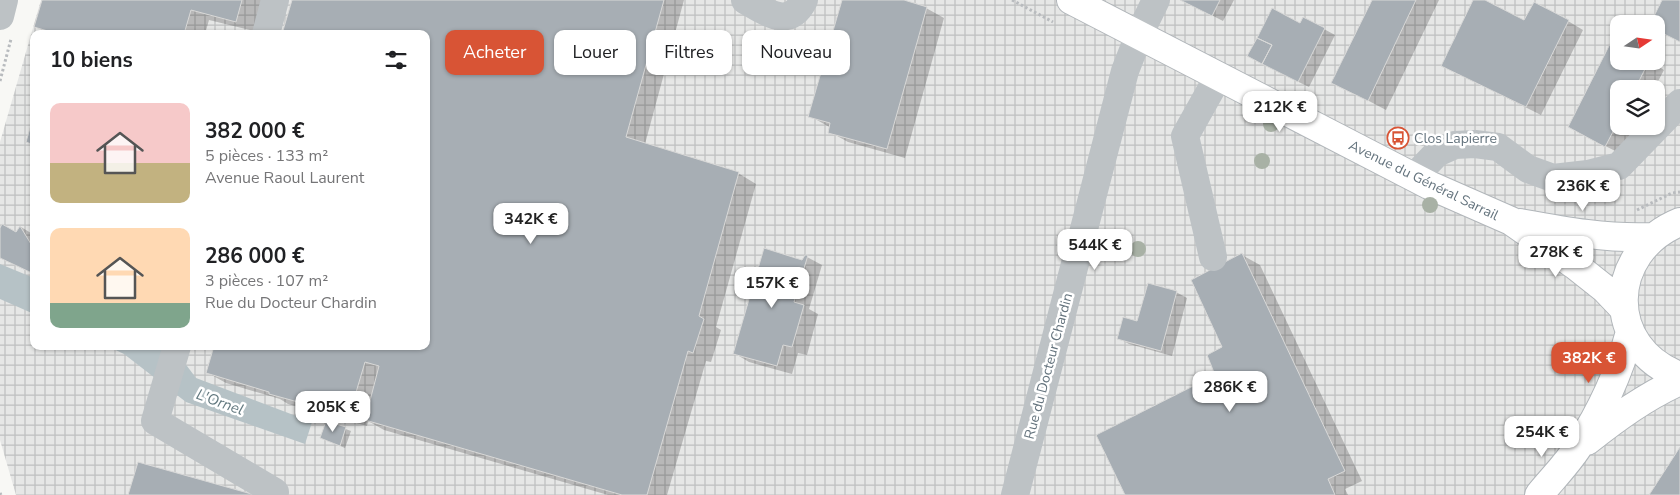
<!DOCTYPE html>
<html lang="fr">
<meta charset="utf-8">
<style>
body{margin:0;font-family:"Nunito Sans",sans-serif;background:#f6f6f6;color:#202124;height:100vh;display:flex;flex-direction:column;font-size:19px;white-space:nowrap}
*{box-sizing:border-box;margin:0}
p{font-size:16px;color:#757577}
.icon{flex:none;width:28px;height:28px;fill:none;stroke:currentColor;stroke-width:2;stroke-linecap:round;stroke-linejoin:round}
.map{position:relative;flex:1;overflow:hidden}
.side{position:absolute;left:30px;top:30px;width:400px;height:320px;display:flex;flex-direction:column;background:#fff;border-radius:10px;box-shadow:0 1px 4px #0004}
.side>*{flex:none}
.banner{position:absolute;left:445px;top:30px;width:475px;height:45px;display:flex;gap:10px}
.needle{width:32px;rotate:77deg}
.controls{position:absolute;left:1610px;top:15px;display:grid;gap:10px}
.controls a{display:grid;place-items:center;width:55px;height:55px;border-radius:10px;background:#fff;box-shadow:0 1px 4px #0004;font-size:25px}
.price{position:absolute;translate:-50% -42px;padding:0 11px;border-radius:10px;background:#fff;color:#222;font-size:16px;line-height:32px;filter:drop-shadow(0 1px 2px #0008)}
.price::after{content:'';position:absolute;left:50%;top:30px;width:15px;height:11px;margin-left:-8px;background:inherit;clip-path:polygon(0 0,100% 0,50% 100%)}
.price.active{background:#d85435;color:#fff}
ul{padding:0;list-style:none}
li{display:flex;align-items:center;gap:15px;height:125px;padding:0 20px}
li span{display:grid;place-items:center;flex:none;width:140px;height:100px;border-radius:10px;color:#555}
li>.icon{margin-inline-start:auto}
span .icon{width:60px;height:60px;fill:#fffc;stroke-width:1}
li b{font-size:21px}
h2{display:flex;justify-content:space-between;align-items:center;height:60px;padding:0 20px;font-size:21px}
.tag{padding:0 18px;border-radius:10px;background:#fff;box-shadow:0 1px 4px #0004;font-size:18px;line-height:45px}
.tag.active{background:#d85435;color:#fff}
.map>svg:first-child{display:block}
.industrial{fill:url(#industrial-grid);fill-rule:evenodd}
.water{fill:#b6c2c6}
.shadow{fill:#0003}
.building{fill:#a7aeb4;stroke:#d9d9d8}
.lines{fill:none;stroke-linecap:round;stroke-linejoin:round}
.major-casing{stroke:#b1b6ba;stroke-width:30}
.path{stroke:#b8bbbe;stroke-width:3;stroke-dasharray:2.5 2.5;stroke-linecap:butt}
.minor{stroke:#bdc2c5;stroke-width:28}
.major{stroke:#fff;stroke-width:28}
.tree{fill:#a8b1a5}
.labels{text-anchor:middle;stroke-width:5;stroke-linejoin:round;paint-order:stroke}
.poi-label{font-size:14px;fill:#65747e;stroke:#fff;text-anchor:start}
.street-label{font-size:14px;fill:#65747e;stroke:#fff}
.water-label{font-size:15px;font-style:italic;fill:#647a80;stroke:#fff}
</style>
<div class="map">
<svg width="1680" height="495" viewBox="0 0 1680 495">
<defs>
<pattern id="industrial-grid" width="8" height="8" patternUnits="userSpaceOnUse" patternTransform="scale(1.25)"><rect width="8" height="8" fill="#e6e7e6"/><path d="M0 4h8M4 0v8" fill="none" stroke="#bec0c0"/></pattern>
</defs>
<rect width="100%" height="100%" fill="#f8f8f5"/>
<!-- industrial -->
<path class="industrial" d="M41,0H1680V495H16L0,440V142ZM1619,24H1656V61H1619ZM34,34H426V346H34ZM1619,89H1656V126H1619Z"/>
<!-- water -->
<path class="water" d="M0,264L34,278V314L0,299Z
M107,346H172L196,378L312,422L305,444L186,402L124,354Z"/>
<!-- shadow -->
<path class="shadow" d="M43,0H263L254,31L209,20L205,34H49L36,26Z
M293,0H684L645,144L738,173L756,184L716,327L721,330L711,362L706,361L667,495H608L384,430L368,421L367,426L288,404L280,399L226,383L208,373L426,346V34Z
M843,0H899L926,8L944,18L905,158L848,142L830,132L831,128L810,116Z
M1182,0H1234L1223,21Z
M1373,0H1439L1386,110L1333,82Z
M1474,0H1482L1525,21H1568L1583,30L1541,115L1443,66Z
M1301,25L1324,29L1335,35L1309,87L1274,70Z
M1619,61H1650L1664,70L1654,89H1619V126H1635L1621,154L1584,135Z
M21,227L31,233L34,238V274L0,258V231L17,234Z
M1242,255L1260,265L1362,481L1345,489L1348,495H1126L1217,376Z
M807,257L822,265L809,309L818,314L807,355L798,353L792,374L749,362L734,353Z
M1176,292L1187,298L1172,356L1129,344L1118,338Z
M327,422L351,431L345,448L321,438Z"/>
<!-- building -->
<path class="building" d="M42,0H242L236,22L191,10L184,34H58L34,27Z
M292,0H664L626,137L739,172L699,316L704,319L693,353L688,351L647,495H622L365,420L379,366L365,362L349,416L269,394V392L206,373L214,346H426V34H282Z
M842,0H904L927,7L887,149L828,133L830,123L808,117Z
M1180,0H1220L1212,16Z
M1372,0H1416L1368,101L1331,83Z
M1473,0H1485L1524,20L1534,2L1569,20L1526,107L1441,66Z
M1662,0H1680V42L1656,30V24H1650Z
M1272,8L1300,23L1303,17L1325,28L1298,82L1262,64L1272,45L1257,38Z
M1257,38L1272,45L1262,64L1247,56Z
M1612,40L1619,44V61H1649L1635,89H1619V120L1605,147L1568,127Z
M34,114V145L26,142Z
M2,224L16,232L20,226L34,249V274L0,258V228Z
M764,248L802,260L805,255H808L794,302L804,305L792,347L783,345L777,366L733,354Z
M1242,253L1345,471L1328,479L1335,495H1125L1096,435L1215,375L1207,355L1222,347L1191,280Z
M1148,283L1177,291L1161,351L1117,339L1123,317L1137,321Z
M326,421L346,427L340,446L320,438Z
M1680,447V495H1649Z
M138,462L255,495H128Z"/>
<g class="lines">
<!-- major casing -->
<g class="major-casing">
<path id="major" d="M1071,0L1429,185L1511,221L1576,266L1605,289L1624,309
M1680,222C1606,252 1604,348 1680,376
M1520,223C1564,231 1607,239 1652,237
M1587,441C1616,418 1646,396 1680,381
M1539,495C1552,479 1567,464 1578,447C1601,412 1619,373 1630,332"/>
</g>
<!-- path -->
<path class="path" d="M1012,0L1053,22
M0,81L11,39
M1637,210L1672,193L1680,192
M0,493L1,495"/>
<!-- minor -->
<path class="minor" d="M745,0C766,12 789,30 804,0
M0,16L4,0
M266,34L275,0
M1414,177L1437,153L1455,145L1475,144L1498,147L1528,169L1553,178L1588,174L1619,166L1680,103
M1213,257L1185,136L1218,77
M177,346L155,421L275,492L274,495
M1015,495L1125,71L1139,35L1156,0"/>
<!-- major -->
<use href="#major" class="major"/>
</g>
<!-- trees -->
<g class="tree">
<circle cx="1271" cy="124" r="8"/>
<circle cx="1262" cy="161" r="8"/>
<circle cx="1430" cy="205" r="8"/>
<circle cx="1138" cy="249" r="8"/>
</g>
<!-- icons -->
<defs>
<g id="bus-ring" transform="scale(1.125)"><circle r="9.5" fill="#fff" stroke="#d85435" stroke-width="1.5"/><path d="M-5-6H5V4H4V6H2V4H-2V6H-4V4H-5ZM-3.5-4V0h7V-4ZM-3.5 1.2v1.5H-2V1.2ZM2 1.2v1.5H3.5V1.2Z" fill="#d85435"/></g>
</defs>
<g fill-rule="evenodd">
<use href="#bus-ring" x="1398" y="138"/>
</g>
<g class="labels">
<!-- poi labels -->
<g class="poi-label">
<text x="1414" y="143">Clos Lapierre</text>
</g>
<!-- street labels -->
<g class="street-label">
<text transform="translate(1424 180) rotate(26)" y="5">Avenue du Général Sarrail</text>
<text transform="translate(1048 366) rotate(-75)" y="5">Rue du Docteur Chardin</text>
</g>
<!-- water labels -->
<g class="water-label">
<text transform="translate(220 402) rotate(20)" y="5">L'Ornel</text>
</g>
</g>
</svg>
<div class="controls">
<a><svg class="needle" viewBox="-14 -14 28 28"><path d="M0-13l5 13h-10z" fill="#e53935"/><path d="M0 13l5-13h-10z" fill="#757577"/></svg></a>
<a><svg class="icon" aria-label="layers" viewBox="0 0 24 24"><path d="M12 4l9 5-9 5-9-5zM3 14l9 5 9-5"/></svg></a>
</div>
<b class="price" style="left:1280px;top:133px">212K €</b>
<b class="price" style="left:1583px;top:212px">236K €</b>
<b class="price" style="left:531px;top:245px">342K €</b>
<b class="price" style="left:1095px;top:271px">544K €</b>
<b class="price" style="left:1556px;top:278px">278K €</b>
<b class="price" style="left:772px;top:309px">157K €</b>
<b class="price active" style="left:1589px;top:384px">382K €</b>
<b class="price" style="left:1230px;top:413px">286K €</b>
<b class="price" style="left:333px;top:433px">205K €</b>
<b class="price" style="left:1542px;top:458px">254K €</b>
<div class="banner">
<a class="tag active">Acheter</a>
<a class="tag">Louer</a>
<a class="tag">Filtres</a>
<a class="tag">Nouveau</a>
</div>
<section class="side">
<h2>10 biens<svg class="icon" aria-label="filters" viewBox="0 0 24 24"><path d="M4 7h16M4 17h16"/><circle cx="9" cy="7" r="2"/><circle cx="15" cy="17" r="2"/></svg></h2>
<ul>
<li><span style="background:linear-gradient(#f6c9c9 60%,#c2b280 0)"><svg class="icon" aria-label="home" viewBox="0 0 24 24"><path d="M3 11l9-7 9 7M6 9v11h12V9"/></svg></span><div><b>382 000 €</b><p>5 pièces · 133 m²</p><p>Avenue Raoul Laurent</p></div></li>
<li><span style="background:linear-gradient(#ffd9b3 75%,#7fa58c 0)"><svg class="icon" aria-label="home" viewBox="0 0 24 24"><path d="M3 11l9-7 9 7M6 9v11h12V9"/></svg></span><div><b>286 000 €</b><p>3 pièces · 107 m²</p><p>Rue du Docteur Chardin</p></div></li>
</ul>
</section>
</div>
